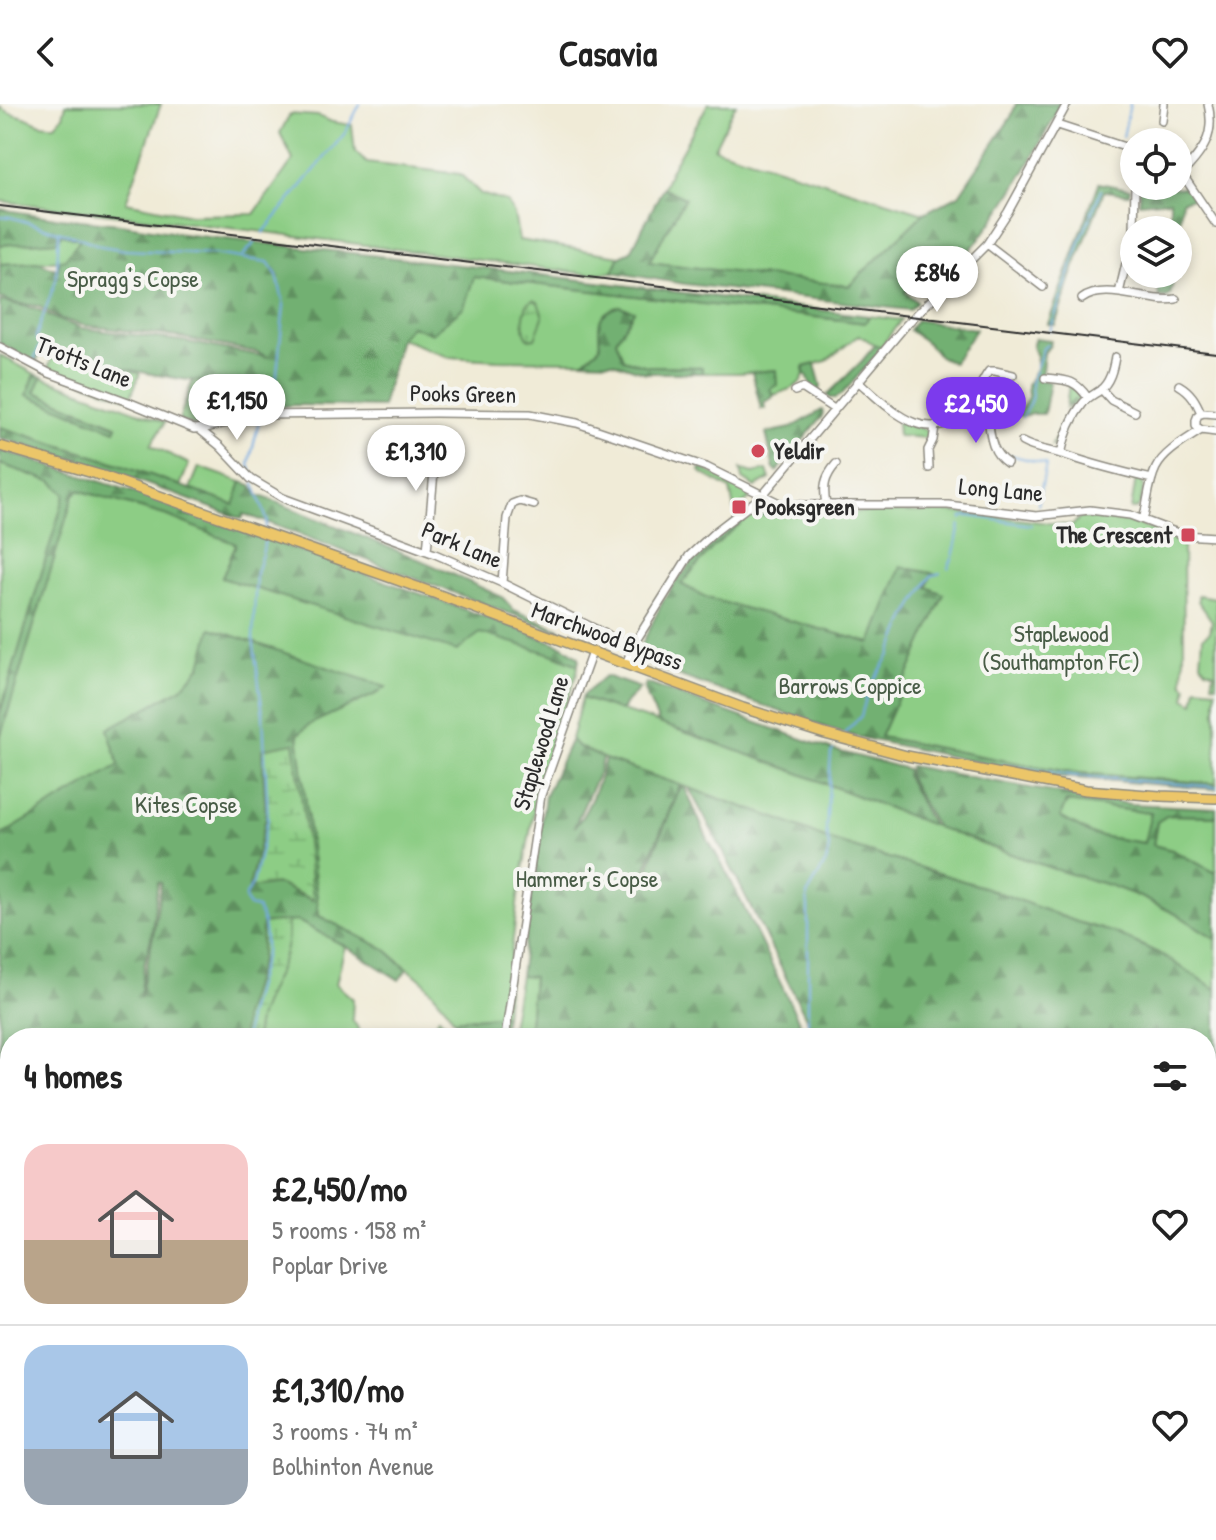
<!DOCTYPE html>
<meta charset="utf-8">
<style>
body{margin:0;font-family:"Patrick Hand",sans-serif;background:#f6f6f6;color:#222;height:100vh;display:flex;flex-direction:column;font-size:30px;white-space:nowrap}
*{box-sizing:border-box;margin:0}
p{font-size:26px;color:#767676}
.icon{flex:none;width:44px;height:44px;fill:none;stroke:currentColor;stroke-width:2;stroke-linecap:round;stroke-linejoin:round}
.map{position:relative;flex:1;overflow:hidden}
.sheet{position:absolute;left:0px;top:924px;width:1216px;height:512px;display:flex;flex-direction:column;background:#fff;border-radius:32px 32px 0 0;box-shadow:0 4px 12px #0003}
.sheet>*{flex:none}
.buttons{position:absolute;left:1120px;top:24px;display:grid;gap:16px}
.buttons a{display:grid;place-items:center;width:72px;height:72px;border-radius:50%;background:#fff;box-shadow:0 4px 12px #0003;font-size:40px}
.price{position:absolute;translate:-50% -68px;padding:0 18px;border-radius:28px;background:#fff;color:#222;font-size:26px;line-height:52px;filter:drop-shadow(0 2px 4px #0008)}
.price::after{content:'';position:absolute;left:50%;top:48px;width:24px;height:18px;margin-left:-12px;background:inherit;clip-path:polygon(0 0,100% 0,50% 100%)}
.price.selected{background:#7c3aed;color:#fff}
ul{padding:0;list-style:none}
li{display:flex;align-items:center;gap:24px;height:200px;padding:0 24px}
li+li{border-top:2px solid #e0e0e0}
li span{display:grid;place-items:center;flex:none;width:224px;height:160px;border-radius:24px;color:#555}
li>.icon{margin-inline-start:auto}
span .icon{width:96px;height:96px;fill:#fffc;stroke-width:1}
li b{font-size:34px}
h2{display:flex;justify-content:space-between;align-items:center;height:96px;padding:0 24px;font-size:34px}
header{display:flex;justify-content:space-between;align-items:center;height:104px;padding:0 24px;background:#fff;font-size:36px;font-weight:800}
.map>svg:first-child{display:block}
.green{fill:#8dcd85;stroke:#5c7c58;stroke-width:2}
.forest{fill:url(#forest-firs);stroke:#4e6e4e;stroke-width:2;fill-rule:evenodd}
.wetland{fill:url(#wetland-marsh);stroke:#5c7c58;stroke-width:2}
.lines{fill:none;stroke-linecap:round;stroke-linejoin:round}
.stream{stroke:#74abe3;stroke-width:2}
.minor-casing{stroke:#8e8b81;stroke-width:10}
.major-casing{stroke:#8e8b81;stroke-width:12}
.minor{stroke:#fff;stroke-width:7}
.major{stroke:#ecc669;stroke-width:9}
.rail{stroke:#2b2b2b;stroke-width:2}
.poi-dot{fill:#d1495b;stroke:#f6f6f2;stroke-width:3}
.labels{text-anchor:middle;stroke-width:8;stroke-linejoin:round;paint-order:stroke}
.park-label{font-size:24px;fill:#485c46;stroke:#f6f6f2}
.street-label{font-size:24px;fill:#2b2b2b;stroke:#f6f6f2}
.poi-label{font-size:24px;font-weight:bold;fill:#2b2b2b;stroke:#f6f6f2;text-anchor:start}
</style>
<header><svg class="icon" aria-label="back" viewBox="0 0 24 24"><path d="M15 5l-7 7 7 7"/></svg>Casavia<svg class="icon" aria-label="heart" viewBox="0 0 24 24"><path d="M12 20l-8-8c-3-5 5-10 8-4 3-6 11-1 8 4z"/></svg></header>
<div class="map">
<svg width="1216" height="1436" viewBox="0 0 1216 1436">
<defs>
<pattern id="forest-firs" width="22" height="20" patternUnits="userSpaceOnUse" patternTransform="scale(2)"><rect width="22" height="20" fill="#72b072"/><path d="M5 1l3.5 6h-7zM16 11l3.5 6h-7z" fill="#5e8f5e"/></pattern>
<pattern id="wetland-marsh" width="20" height="14" patternUnits="userSpaceOnUse" patternTransform="scale(2)"><rect width="20" height="14" fill="#8dcd85"/><path d="M1 5h8M5 5V1M11 12h8M15 12V8" fill="none" stroke="#7ab073"/></pattern>
</defs>
<rect width="100%" height="100%" fill="#f6f6f2"/>
<filter id="ink" filterUnits="userSpaceOnUse"><feTurbulence type="fractalNoise" baseFrequency=".0125" numOctaves="2"/><feDisplacementMap in="SourceGraphic" scale="16" xChannelSelector="R" yChannelSelector="G"/><feConvolveMatrix kernelMatrix="1 2 1 2 8 2 1 2 1" color-interpolation-filters="sRGB"/></filter>
<filter id="wash" filterUnits="userSpaceOnUse"><feTurbulence type="fractalNoise" baseFrequency=".006" numOctaves="4" result="noise"/><feDisplacementMap in="SourceGraphic" scale="32" xChannelSelector="R" yChannelSelector="G"/><feGaussianBlur stdDeviation="1.8" result="paint"/><feColorMatrix in="noise" values="0 0 0 0 0 0 0 0 0 0 0 0 0 0 0 0 0 1.4 0 .05"/><feComposite in="paint" operator="in"/></filter>
<g filter="url(#wash)">
<rect width="100%" height="100%" fill="#f0ebd7"/>
<!-- green -->
<path class="green" d="M66,0H161L126,98L190,111L254,110L293,56L280,29L290,10L318,12L332,18L352,21L355,48L367,59L460,70L481,90L507,98L514,110L519,136L620,152L613,168L588,170L273,129L0,97V3C10,11 13,9 24,13C39,18 36,21 55,21L63,12Z
M708,0H736L714,44L924,109L849,182L648,158L685,94L663,84L671,65Z
M62,129L80,135L65,156L0,160V141L56,137Z
M474,173L865,219L869,212L901,216L880,244L859,231L826,257L804,263C806,283 789,285 774,291L770,285L776,266L740,269H702V263L647,262L623,255L616,236L620,202C595,210 599,221 600,243L584,257L498,256L448,253L400,234L411,221Z
M54,247L140,269L130,295L48,265Z
M0,251L35,270L27,291L115,326L117,321L35,288L42,273L165,318L151,341L189,360L180,382L123,361L0,323Z
M193,276L218,281L214,317L194,321L179,316Z
M1071,279L1079,288V296L1067,315L1057,340L1052,341C1059,327 1066,308 1076,294L1066,304L1069,280Z
M897,317L927,326L929,332L928,334L898,332Z
M0,360L53,378L66,390L0,609Z
M199,363L242,378L234,402L190,385Z
M701,364L743,384L749,389L750,395L734,406L730,385L703,370L700,367Z
M741,365L753,369L767,366L770,375L755,383L743,375Z
M1136,374L1142,377L1144,382L1140,401L1136,405H1131Z
M78,386L168,412L237,440L222,473L471,534L480,528L555,551L578,561L577,569L540,674L518,793L509,868L505,911L454,916L447,905L425,879L385,845L319,812L298,630L312,619L378,589L201,562L182,584L108,625L120,661L0,732V634L73,392Z
M858,408H951L994,412L1072,422L1080,413L1135,419L1183,439L1184,551L1183,578L1187,582L1185,594L1194,599L1197,583L1216,585V680L1079,669L1028,661L880,633L943,491L927,483L931,472L934,470L901,463L871,539L707,494L681,480L713,443L749,412Z
M1198,491L1216,494V580L1212,579L1214,568L1206,565L1201,559L1203,533L1210,528L1212,517L1198,497Z
M582,594L659,619L783,663L981,740L1054,765L1109,781L1141,793L1178,811L1216,835V885L1158,849L1115,829L1077,818L986,784L827,735L781,716L605,655L577,642L571,635Z
M1067,698L1151,709L1144,739L1093,731L1059,713Z
M1168,711L1216,712V769L1172,746L1153,741L1157,718Z
M287,817H298L345,842L336,880L353,895L352,915L364,934H255C256,928 257,921 258,915C267,881 293,854 287,817Z
M520,872H533L528,934H509Z
M439,913L458,934H428Z
M1206,1269L1216,1274V1436H979L976,1426H1206Z
M134,1426H466L467,1436H130Z"/>
<!-- forest -->
<path class="forest" d="M1016,0H1060C1036,51 1001,112 964,153L952,146L905,188L917,198L909,206L685,180L613,168L620,152L631,147L663,84L685,94L649,158L849,182L924,109L959,91L1011,13Z
M1099,79L1130,85L1129,90L1104,87L1072,170L1055,221L1048,220Z
M1184,79L1193,94L1182,97L1178,132V126H1170V96L1139,99L1140,82L1183,84Z
M0,105L50,113L120,120L190,131L477,163L869,212L865,219L474,173L464,203L432,229L411,222L400,234L382,303L294,301L258,305L266,284C190,279 115,266 43,243L36,259L0,239V197L37,205L60,217L81,224L182,237L268,253L257,248L178,233L82,221L61,215L38,202L14,199L0,194V160L39,158L58,166L59,156L65,155L80,135L62,130L57,137L0,141Z
M1163,170H1175L1170,191L1167,193H1159L1158,186Z
M620,202L634,207L616,236L623,255L647,262L702,263V269H646L613,258L584,257L600,243C599,221 594,210 620,202Z
M916,216L976,225L953,259L939,252L927,239L909,226Z
M1035,234L1051,236L1050,241L1044,249L1041,276L1050,278L1044,310H1032L1022,313L1018,310L1028,293L1027,281L1037,263L1036,250L1032,243Z
M875,241L882,245L842,290L835,294H830L827,291L862,257Z
M815,260L821,282L819,288L813,286L807,272H805L804,263Z
M776,266L777,281L770,285L774,291L772,294L764,298L765,305H761L752,268Z
M35,270L42,273L35,288L117,322L115,326L27,291Z
M822,306L823,309L821,314L777,368L774,365L766,329L791,324Z
M0,323L123,361L234,401L242,378L251,381L258,391L423,457L502,493L514,506L562,526L550,524C448,488 347,447 244,410L242,415L106,365L0,334Z
M0,346L143,391L505,520L563,542L579,553L578,561L555,551L480,529L457,547L222,474L236,440L168,412L78,386L73,392L0,634V609L65,390L53,378L0,360Z
M791,409L825,410L749,412L713,443L681,480L707,494L871,539L901,463L937,470L931,472L927,483L944,490L880,633L1028,661L1079,669L1216,680V685L1040,671L844,630L646,560L640,544L666,491L702,446L743,410Z
M211,524L386,583L378,589L312,619L298,630L319,812L385,845L407,865L399,876L345,842L298,817L262,820L261,856L243,913V934H10V1003L0,997V732L119,661L108,625L182,584L201,562ZM294,640L305,721L312,796L278,780L249,783L266,714L262,645ZM158,778L161,779L153,832L140,894L144,861L151,834Z
M605,572L640,584L627,598L621,607L582,594L583,591Z
M646,579L833,646L907,665L906,672L932,721L783,663L659,619L644,586Z
M571,635L577,642L602,654L599,668L574,723C587,711 601,673 605,655L680,681L649,755L643,773L640,788H643C648,754 666,723 677,691L681,683L685,684L708,736L728,771L807,934H528L533,873L520,872L545,692Z
M910,662L1068,691H1107L1117,698L1130,700L1216,704V712L1168,711L1157,718L1153,741L1172,746L1216,769V835L1178,811L1141,793L1109,781L1054,765L936,723L908,672ZM1066,698L1151,709L1144,739L1093,731L1060,713Z
M689,684L781,716L827,735L986,784L1077,818L1115,829L1158,849L1216,885V1274L1206,1269V934H816L724,749Z
M505,911L501,934H470L454,916Z
M0,1001L10,1006V1085L0,1083Z
M0,1085L10,1088V1282L0,1280Z
M0,1283L10,1285V1399L0,1432Z
M10,1411V1426H118L116,1436H2Z
M478,1426H976L979,1436H479Z"/>
<!-- wetland -->
<path class="wetland" d="M533,196L538,198L543,213L535,234L529,235C521,226 523,210 528,199Z
M294,639L305,721L313,796L278,780L249,784L266,714L262,645Z
M287,817C293,854 267,881 258,915C257,921 256,928 255,934H243V913L261,856L262,820Z"/>
<g class="lines">
<!-- stream -->
<path class="stream" d="M1123,33L1130,0
M0,112L10,113L78,133L101,142L126,146L214,150L268,158L277,171L284,201L276,279L263,305
M263,129L345,29L360,0
M243,152L256,137
M1050,227L1080,138L1101,86
M34,256L41,240L37,236L36,232L56,176L59,128
M1022,313L1032,294L1031,279L1043,244L1047,241
M1010,351L1046,360L1038,401
M253,373L249,360L259,317
M254,379L267,416L265,427
M962,415V413L969,412L1031,421
M948,464L953,453L960,421
M844,630L861,612L869,584L890,551L907,512L926,480L931,472L940,469
M1002,661L1076,672L1216,683
M808,922V804L807,791L826,758L828,751L829,742L826,726L831,649L833,646
M246,934L247,913L265,850C266,834 265,818 257,804L249,802L246,798L245,793L253,779L268,715L263,611L253,534L256,469L263,447L265,433"/>
</g>
</g>
<g filter="url(#ink)">
<g class="lines">
<!-- minor casing -->
<g class="minor-casing">
<path id="minor" d="M1162,17L1164,0
M1057,21L1134,46
M1180,70L1187,77L1216,120
M1181,71C1202,48 1216,33 1208,0
M987,140L1043,183
M1119,189L1134,126L1135,82
M1082,195C1106,177 1148,200 1176,195
M0,243L49,269L128,298L194,325L206,324L260,311L435,309L530,310L577,319L706,363L779,399L804,401H948L1036,412L1090,406L1130,411L1183,431L1216,433
M1045,274C1066,276 1075,275 1088,294
M858,277C889,304 927,346 966,305C976,294 980,279 989,267H995L1013,271
M1179,281C1191,288 1196,297 1201,309
M1101,285L1111,296L1135,308
M795,287L802,284L834,305
M977,290C997,306 980,341 1007,359
M199,325L220,342L251,375L283,394L435,450L502,479L632,543
M1201,326L1196,322V316L1198,311L1204,309L1216,310
M1022,338C1036,346 1050,346 1065,351C1094,361 1122,368 1152,375
M1061,350C1065,330 1071,314 1084,298C1089,293 1093,291 1099,287C1110,279 1113,265 1115,253
M929,364L928,346L933,336L935,322
M826,401C823,383 824,374 836,360
M1143,416C1148,399 1148,380 1156,364C1164,348 1186,336 1201,326L1216,328
M427,447L437,334
M502,479L507,414L512,400L520,397L534,401
M626,561L632,543L689,452L716,427L762,392L906,221L987,140L1008,108L1067,0
M505,934L541,691L592,548
M472,1426L473,1436"/>
</g>
<!-- major casing -->
<g class="major-casing">
<path id="major" d="M0,342L103,372L434,489L743,604L825,630L907,652L1086,686L1160,692L1216,694"/>
</g>
<!-- minor -->
<use href="#minor" class="minor"/>
<!-- major -->
<use href="#major" class="major"/>
<!-- rail -->
<path class="rail" d="M0,102L1216,249"/>
</g>
</g>
<!-- markers -->
<g class="poi-dot">
<circle cx="758" cy="347" r="8"/>
<rect x="731" y="395" width="16" height="16" rx="4"/>
<rect x="1180" y="423" width="16" height="16" rx="4"/>
</g>
<g class="labels">
<!-- park labels -->
<g class="park-label">
<text x="133" y="183">Spragg's Copse</text>
<text x="1061" y="538">Staplewood<tspan x="1061" dy="28">(Southampton FC)</tspan></text>
<text x="850" y="590">Barrows Coppice</text>
<text x="186" y="709">Kites Copse</text>
<text x="587" y="783">Hammer's Copse</text>
</g>
<!-- street labels -->
<g class="street-label">
<text transform="translate(84 258) rotate(22)" y="8">Trotts Lane</text>
<text transform="translate(463 290) rotate(1)" y="8">Pooks Green</text>
<text transform="translate(1001 386) rotate(5)" y="8">Long Lane</text>
<text transform="translate(462 441) rotate(23)" y="8">Park Lane</text>
<text transform="translate(607 532) rotate(20)" y="8">Marchwood Bypass</text>
<text transform="translate(541 639) rotate(-73)" y="8">Staplewood Lane</text>
</g>
<!-- poi labels -->
<g class="poi-label">
<text x="774" y="355">Yeldir</text>
<text x="755" y="411">Pooksgreen</text>
<text x="1172" y="439" text-anchor="end">The Crescent</text>
</g>
</g>
</svg>
<div class="buttons">
<a><svg class="icon" aria-label="locate" viewBox="0 0 24 24"><circle cx="12" cy="12" r="6"/><path d="M12 2v4M12 18v4M2 12h4M18 12h4"/></svg></a>
<a><svg class="icon" aria-label="layers" viewBox="0 0 24 24"><path d="M12 4l9 5-9 5-9-5zM3 14l9 5 9-5"/></svg></a>
</div>
<b class="price" style="left:937px;top:210px">£846</b>
<b class="price" style="left:237px;top:338px">£1,150</b>
<b class="price selected" style="left:976px;top:341px">£2,450</b>
<b class="price" style="left:416px;top:389px">£1,310</b>
<section class="sheet">
<h2>4 homes<svg class="icon" aria-label="filters" viewBox="0 0 24 24"><path d="M4 7h16M4 17h16"/><circle cx="9" cy="7" r="2"/><circle cx="15" cy="17" r="2"/></svg></h2>
<ul>
<li><span style="background:linear-gradient(#f6c9c9 60%,#b9a48a 0)"><svg class="icon" aria-label="home" viewBox="0 0 24 24"><path d="M3 11l9-7 9 7M6 9v11h12V9"/></svg></span><div><b>£2,450/mo</b><p>5 rooms · 158 m²</p><p>Poplar Drive</p></div><svg class="icon" aria-label="heart" viewBox="0 0 24 24"><path d="M12 20l-8-8c-3-5 5-10 8-4 3-6 11-1 8 4z"/></svg></li>
<li><span style="background:linear-gradient(#a9c7e8 65%,#9aa5b1 0)"><svg class="icon" aria-label="home" viewBox="0 0 24 24"><path d="M3 11l9-7 9 7M6 9v11h12V9"/></svg></span><div><b>£1,310/mo</b><p>3 rooms · 74 m²</p><p>Bolhinton Avenue</p></div><svg class="icon" aria-label="heart" viewBox="0 0 24 24"><path d="M12 20l-8-8c-3-5 5-10 8-4 3-6 11-1 8 4z"/></svg></li>
</ul>
</section>
</div>
